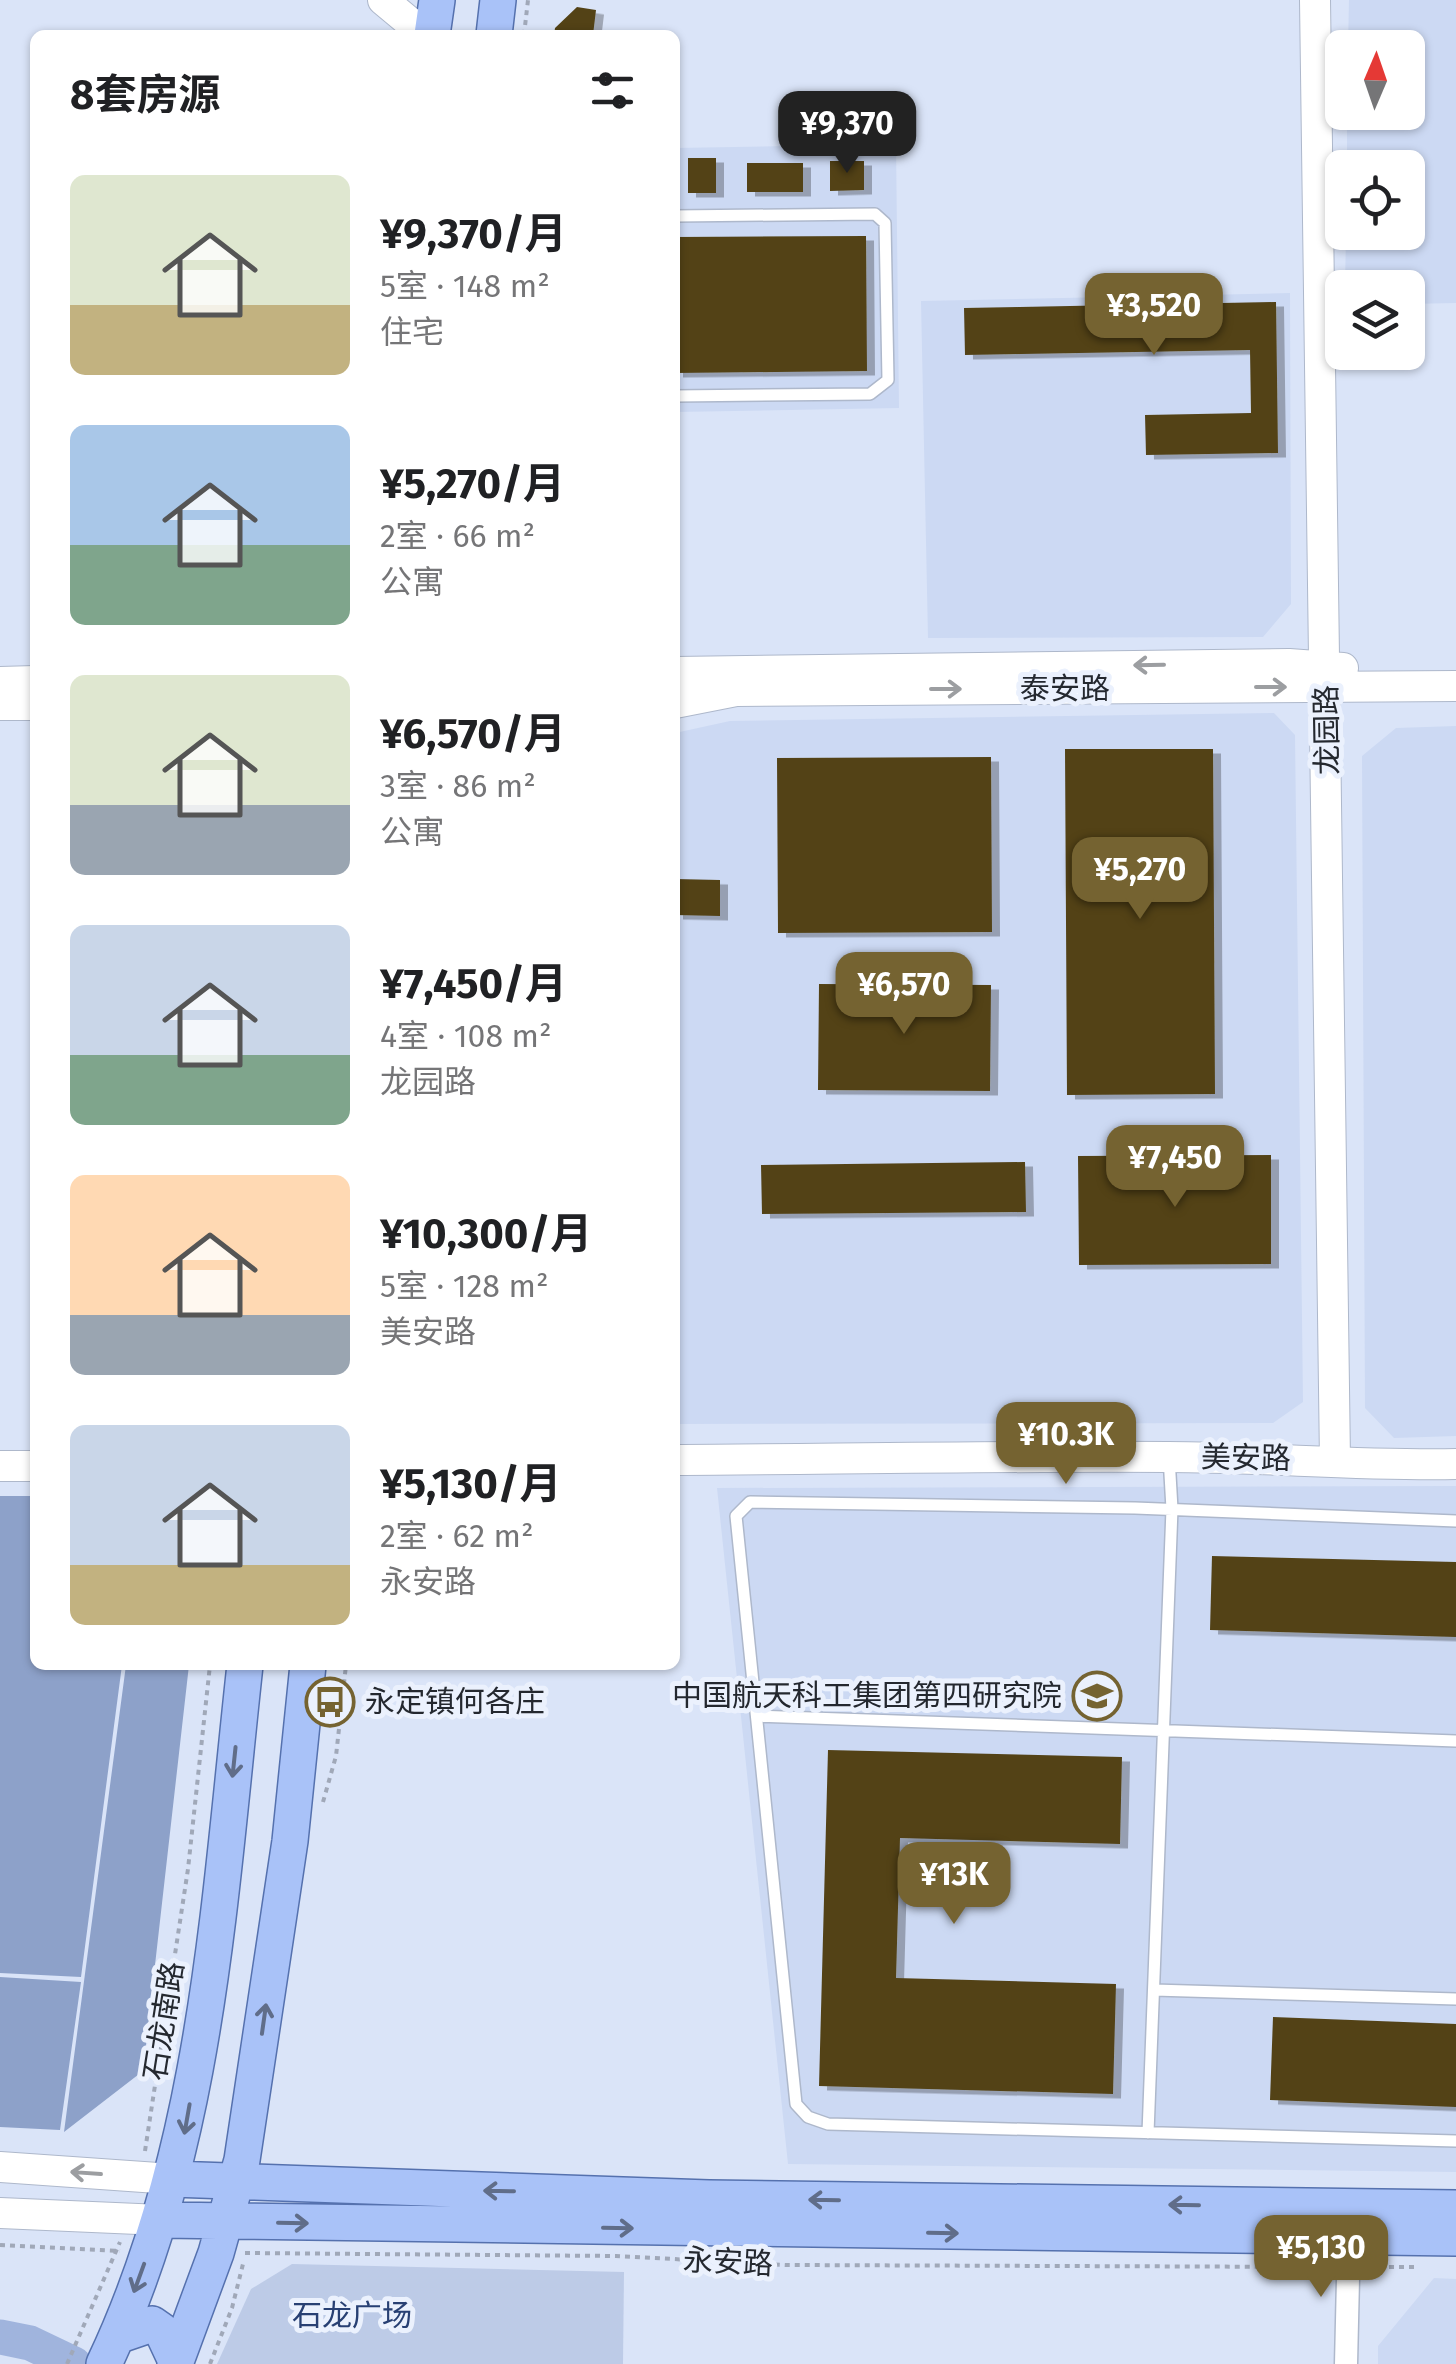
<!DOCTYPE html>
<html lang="zh">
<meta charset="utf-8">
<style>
body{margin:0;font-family:"Fira Sans","Noto Sans SC",sans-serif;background:#f6f6f6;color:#202124;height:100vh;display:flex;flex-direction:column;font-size:38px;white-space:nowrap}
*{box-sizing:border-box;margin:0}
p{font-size:32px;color:#757577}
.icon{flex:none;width:55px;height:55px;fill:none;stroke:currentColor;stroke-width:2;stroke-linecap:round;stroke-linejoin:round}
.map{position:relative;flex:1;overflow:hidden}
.sheet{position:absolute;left:30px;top:30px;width:650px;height:1640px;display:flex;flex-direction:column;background:#fff;border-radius:15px;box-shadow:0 2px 8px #0004}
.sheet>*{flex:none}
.needle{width:65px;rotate:2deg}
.controls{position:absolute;left:1325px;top:30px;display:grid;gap:20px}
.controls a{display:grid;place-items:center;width:100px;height:100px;border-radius:15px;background:#fff;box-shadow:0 2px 8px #0004;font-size:50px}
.price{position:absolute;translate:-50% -85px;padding:0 22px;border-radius:20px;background:#756331;color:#fff;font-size:32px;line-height:65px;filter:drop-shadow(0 2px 5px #0008)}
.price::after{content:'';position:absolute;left:50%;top:60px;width:30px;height:22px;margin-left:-15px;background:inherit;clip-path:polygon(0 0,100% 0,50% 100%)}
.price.selected{background:#222;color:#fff}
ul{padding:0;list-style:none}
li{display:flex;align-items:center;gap:30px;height:250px;padding:0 40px}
li span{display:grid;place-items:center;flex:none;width:280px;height:200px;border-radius:15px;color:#555}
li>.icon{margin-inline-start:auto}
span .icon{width:120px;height:120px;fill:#fffc;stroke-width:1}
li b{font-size:42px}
h2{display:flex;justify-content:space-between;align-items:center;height:120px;padding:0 40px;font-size:42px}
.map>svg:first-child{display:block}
.built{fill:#ccd9f3}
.green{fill:#bdcbe7}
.forest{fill:#8da1c9}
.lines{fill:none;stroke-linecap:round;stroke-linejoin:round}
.river{stroke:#a0b4dd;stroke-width:35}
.building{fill:#534319;filter:url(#shadow)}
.lane-casing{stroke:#aeb8cb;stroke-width:14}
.street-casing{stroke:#aeb8cb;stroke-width:25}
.secondary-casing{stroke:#aeb8cb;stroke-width:32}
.primary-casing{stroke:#5571ae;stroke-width:38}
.path{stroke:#a0a8b8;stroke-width:4;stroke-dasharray:5 5;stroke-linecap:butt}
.lane{stroke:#fff;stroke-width:11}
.street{stroke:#fff;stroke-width:22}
.secondary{stroke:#fff;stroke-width:30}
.primary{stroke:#a9c2f8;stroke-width:35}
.oneway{stroke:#9c9ea1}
.oneway2{stroke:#606d89}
.labels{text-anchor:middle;stroke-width:10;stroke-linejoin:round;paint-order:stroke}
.street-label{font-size:30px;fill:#24282f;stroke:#ebf1fd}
.poi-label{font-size:30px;fill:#24282f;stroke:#ebf1fd;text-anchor:end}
.park-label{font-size:30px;fill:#284073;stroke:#ebf1fd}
</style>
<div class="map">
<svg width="1456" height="2364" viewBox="0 0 1456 2364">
<defs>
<filter id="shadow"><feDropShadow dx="8" dy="4.5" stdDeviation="0" flood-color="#0004"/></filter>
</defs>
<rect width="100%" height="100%" fill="#dae4f8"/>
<!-- built -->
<path class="built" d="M1349,0H1456V303L1408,304V288L1345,287L1346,233L1408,232V168L1347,167V113L1408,112V48L1348,47Z
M896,144L899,408L675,412V148Z
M1290,293L1291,604L1263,637L928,638L921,301Z
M1274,713L1295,735L1303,1402L1273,1423L675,1424V733L730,721Z
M1456,726V1436L1394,1438L1365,1408L1362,756L1396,728Z
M1456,1486V2172L788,2164L717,1488Z
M1434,2278L1456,2279V2364H1378V2346Z"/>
<!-- green -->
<path class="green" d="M292,2264L624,2272L623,2364H217L251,2289Z"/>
<!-- forest -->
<path class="forest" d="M0,1496H35V1665H122L81,1977L0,1973Z
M126,1665H189L143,2071L64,2132Z
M0,1977L81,1982L60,2130L0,2127Z"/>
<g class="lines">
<!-- river -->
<path class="river" d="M0,2337L30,2343L74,2364"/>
</g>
<!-- building -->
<path class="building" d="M577,7L596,10L593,35H554L555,28Z
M688,158H716V193H688Z
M830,161H864V190L830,191Z
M747,163H803V192H747Z
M866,236L867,371L675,373V237Z
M1276,302L1278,453L1146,455L1145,415L1251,413L1250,350L965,355L964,308Z
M1065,749H1213L1215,1094L1067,1095Z
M991,757L992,932L778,933L777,758Z
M675,879L720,880V916L675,915Z
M819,984L991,985L990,1091L818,1090Z
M1271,1155V1264L1079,1265L1078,1156Z
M1025,1162L1026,1212L762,1214L761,1165Z
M1212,1556L1456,1562V1637L1210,1630Z
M828,1750L1122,1757L1120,1844L900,1838L896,1978L1116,1984L1113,2094L819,2086Z
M1273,2017L1456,2024V2107L1270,2100Z"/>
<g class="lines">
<!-- lane casing -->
<g class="lane-casing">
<path id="lane" d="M675,216L875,214L885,223L888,380L870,394L675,396
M1456,1521L1135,1508L750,1502L736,1516L796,2104L808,2117L828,2124L1456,2141
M757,1716L1456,1741
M1154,1990L1456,1999
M1148,2133L1172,1509L1169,1457"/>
</g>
<!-- street casing -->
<g class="street-casing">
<path id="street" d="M1346,2364L1349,2236"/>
</g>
<!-- secondary casing -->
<g class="secondary-casing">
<path id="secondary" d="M383,0L425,35
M1315,0L1335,1461
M675,672L1289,664L1343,668
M0,682L35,681
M675,703L736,691L1456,686
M0,705H35
M675,1460C839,1459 1004,1456 1168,1457C1265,1457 1360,1466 1456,1464
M0,1466H35
M0,2167L172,2179
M0,2213L161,2220"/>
</g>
<!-- primary casing -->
<g class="primary-casing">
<path id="primary" d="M432,35L437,0
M494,35L498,0
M172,2179L709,2198L1456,2208
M161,2220L1456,2238
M117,2336L152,2324L162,2331L176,2361
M104,2364C207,2147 219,1901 245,1665
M175,2364L216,2253L242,2160L290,1841L308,1665"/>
</g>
<!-- path -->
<path class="path" d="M524,35L528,0
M323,1802L336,1756L346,1665
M145,2151L188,1869L210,1665
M0,2245L120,2251
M245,2253L616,2256L786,2265L1330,2267
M1369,2267H1415
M67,2364L120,2242
M210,2364L232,2308L244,2260"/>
<!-- lane -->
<use href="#lane" class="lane"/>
<!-- street -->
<use href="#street" class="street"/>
<!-- secondary -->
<use href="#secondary" class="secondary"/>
<!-- primary -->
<use href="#primary" class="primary"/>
</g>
<!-- one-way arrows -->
<defs><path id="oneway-shaft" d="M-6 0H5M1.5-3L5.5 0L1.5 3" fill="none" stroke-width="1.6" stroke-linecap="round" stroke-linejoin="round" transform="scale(2.5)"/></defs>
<g class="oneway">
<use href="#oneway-shaft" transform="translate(1149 665) rotate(179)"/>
<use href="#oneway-shaft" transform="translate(1271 687)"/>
<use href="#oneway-shaft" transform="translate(946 689)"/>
<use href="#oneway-shaft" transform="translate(86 2173) rotate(-176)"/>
</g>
<g class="oneway2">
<use href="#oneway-shaft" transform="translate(234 1762) rotate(96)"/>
<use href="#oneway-shaft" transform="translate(264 2019) rotate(-82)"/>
<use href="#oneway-shaft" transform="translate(187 2119) rotate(100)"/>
<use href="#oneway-shaft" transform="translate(499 2191) rotate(-179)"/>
<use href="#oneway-shaft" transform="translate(824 2200) rotate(-179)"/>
<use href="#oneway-shaft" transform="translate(1184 2205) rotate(-179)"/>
<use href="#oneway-shaft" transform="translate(293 2223) rotate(1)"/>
<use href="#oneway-shaft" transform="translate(618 2228) rotate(1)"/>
<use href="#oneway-shaft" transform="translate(943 2233) rotate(1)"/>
<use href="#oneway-shaft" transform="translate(139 2278) rotate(110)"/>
</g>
<!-- icons -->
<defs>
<g id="university-ring" transform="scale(2.5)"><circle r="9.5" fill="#ebf1fd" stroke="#756331" stroke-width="1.5"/><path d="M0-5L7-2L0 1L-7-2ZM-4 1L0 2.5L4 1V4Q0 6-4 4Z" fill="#756331"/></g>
<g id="bus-ring" transform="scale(2.5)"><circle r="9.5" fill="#ebf1fd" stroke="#756331" stroke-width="1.5"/><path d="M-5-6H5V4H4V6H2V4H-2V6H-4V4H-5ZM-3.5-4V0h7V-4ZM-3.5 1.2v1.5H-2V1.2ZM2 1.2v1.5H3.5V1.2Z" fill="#756331"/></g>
</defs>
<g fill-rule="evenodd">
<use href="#university-ring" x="1097" y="1696"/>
<use href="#bus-ring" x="330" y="1702"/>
</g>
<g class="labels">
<!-- street labels -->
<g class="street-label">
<text x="1065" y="699">泰安路</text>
<text transform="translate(1327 730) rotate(-91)" y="10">龙园路</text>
<text transform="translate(1246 1458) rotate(1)" y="10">美安路</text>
<text transform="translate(164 2021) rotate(-81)" y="10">石龙南路</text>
<text transform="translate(728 2262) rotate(3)" y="10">永安路</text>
</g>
<!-- poi labels -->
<g class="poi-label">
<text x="1062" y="1706">中国航天科工集团第四研究院</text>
<text x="365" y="1712" text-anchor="start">永定镇何各庄</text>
</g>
<!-- park labels -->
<g class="park-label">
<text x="352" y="2326">石龙广场</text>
</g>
</g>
</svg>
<div class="controls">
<a><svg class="needle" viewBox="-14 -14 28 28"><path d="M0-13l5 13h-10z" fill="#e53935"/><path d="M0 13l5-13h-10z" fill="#757577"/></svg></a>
<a><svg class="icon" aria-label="locate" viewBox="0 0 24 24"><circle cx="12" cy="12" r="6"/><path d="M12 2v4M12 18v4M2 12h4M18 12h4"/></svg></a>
<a><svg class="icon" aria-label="layers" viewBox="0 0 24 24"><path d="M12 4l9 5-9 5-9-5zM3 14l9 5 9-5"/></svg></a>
</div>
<b class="price selected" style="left:847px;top:176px">¥9,370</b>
<b class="price" style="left:1154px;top:358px">¥3,520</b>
<b class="price" style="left:1140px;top:922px">¥5,270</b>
<b class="price" style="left:904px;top:1037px">¥6,570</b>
<b class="price" style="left:1175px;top:1210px">¥7,450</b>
<b class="price" style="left:1066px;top:1487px">¥10.3K</b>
<b class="price" style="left:954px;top:1927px">¥13K</b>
<b class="price" style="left:1321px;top:2300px">¥5,130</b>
<section class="sheet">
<h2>8套房源<svg class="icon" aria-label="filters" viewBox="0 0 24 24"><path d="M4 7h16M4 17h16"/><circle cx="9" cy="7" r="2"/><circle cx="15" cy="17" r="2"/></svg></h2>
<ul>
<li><span style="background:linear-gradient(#dfe7d0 65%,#c2b280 0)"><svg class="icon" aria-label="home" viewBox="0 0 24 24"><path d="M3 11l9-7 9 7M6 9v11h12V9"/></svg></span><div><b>¥9,370/月</b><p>5室 · 148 m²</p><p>住宅</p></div></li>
<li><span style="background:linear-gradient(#a9c7e8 60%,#7fa58c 0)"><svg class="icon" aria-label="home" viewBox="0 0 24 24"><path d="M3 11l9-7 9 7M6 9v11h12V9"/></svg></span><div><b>¥5,270/月</b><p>2室 · 66 m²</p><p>公寓</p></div></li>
<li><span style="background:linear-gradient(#dfe7d0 65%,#9aa5b1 0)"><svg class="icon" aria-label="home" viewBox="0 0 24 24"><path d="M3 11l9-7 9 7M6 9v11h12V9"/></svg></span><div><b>¥6,570/月</b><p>3室 · 86 m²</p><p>公寓</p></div></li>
<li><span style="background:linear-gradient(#c9d6e8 65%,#7fa58c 0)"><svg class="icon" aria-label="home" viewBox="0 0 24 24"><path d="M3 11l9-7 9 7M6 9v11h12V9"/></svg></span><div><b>¥7,450/月</b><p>4室 · 108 m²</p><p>龙园路</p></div></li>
<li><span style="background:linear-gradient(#ffd9b3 70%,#9aa5b1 0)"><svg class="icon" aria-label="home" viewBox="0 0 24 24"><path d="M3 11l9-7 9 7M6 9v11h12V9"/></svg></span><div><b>¥10,300/月</b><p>5室 · 128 m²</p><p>美安路</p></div></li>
<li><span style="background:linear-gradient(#c9d6e8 70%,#c2b280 0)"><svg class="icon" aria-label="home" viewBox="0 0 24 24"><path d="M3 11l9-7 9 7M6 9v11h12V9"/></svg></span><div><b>¥5,130/月</b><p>2室 · 62 m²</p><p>永安路</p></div></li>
</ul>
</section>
</div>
